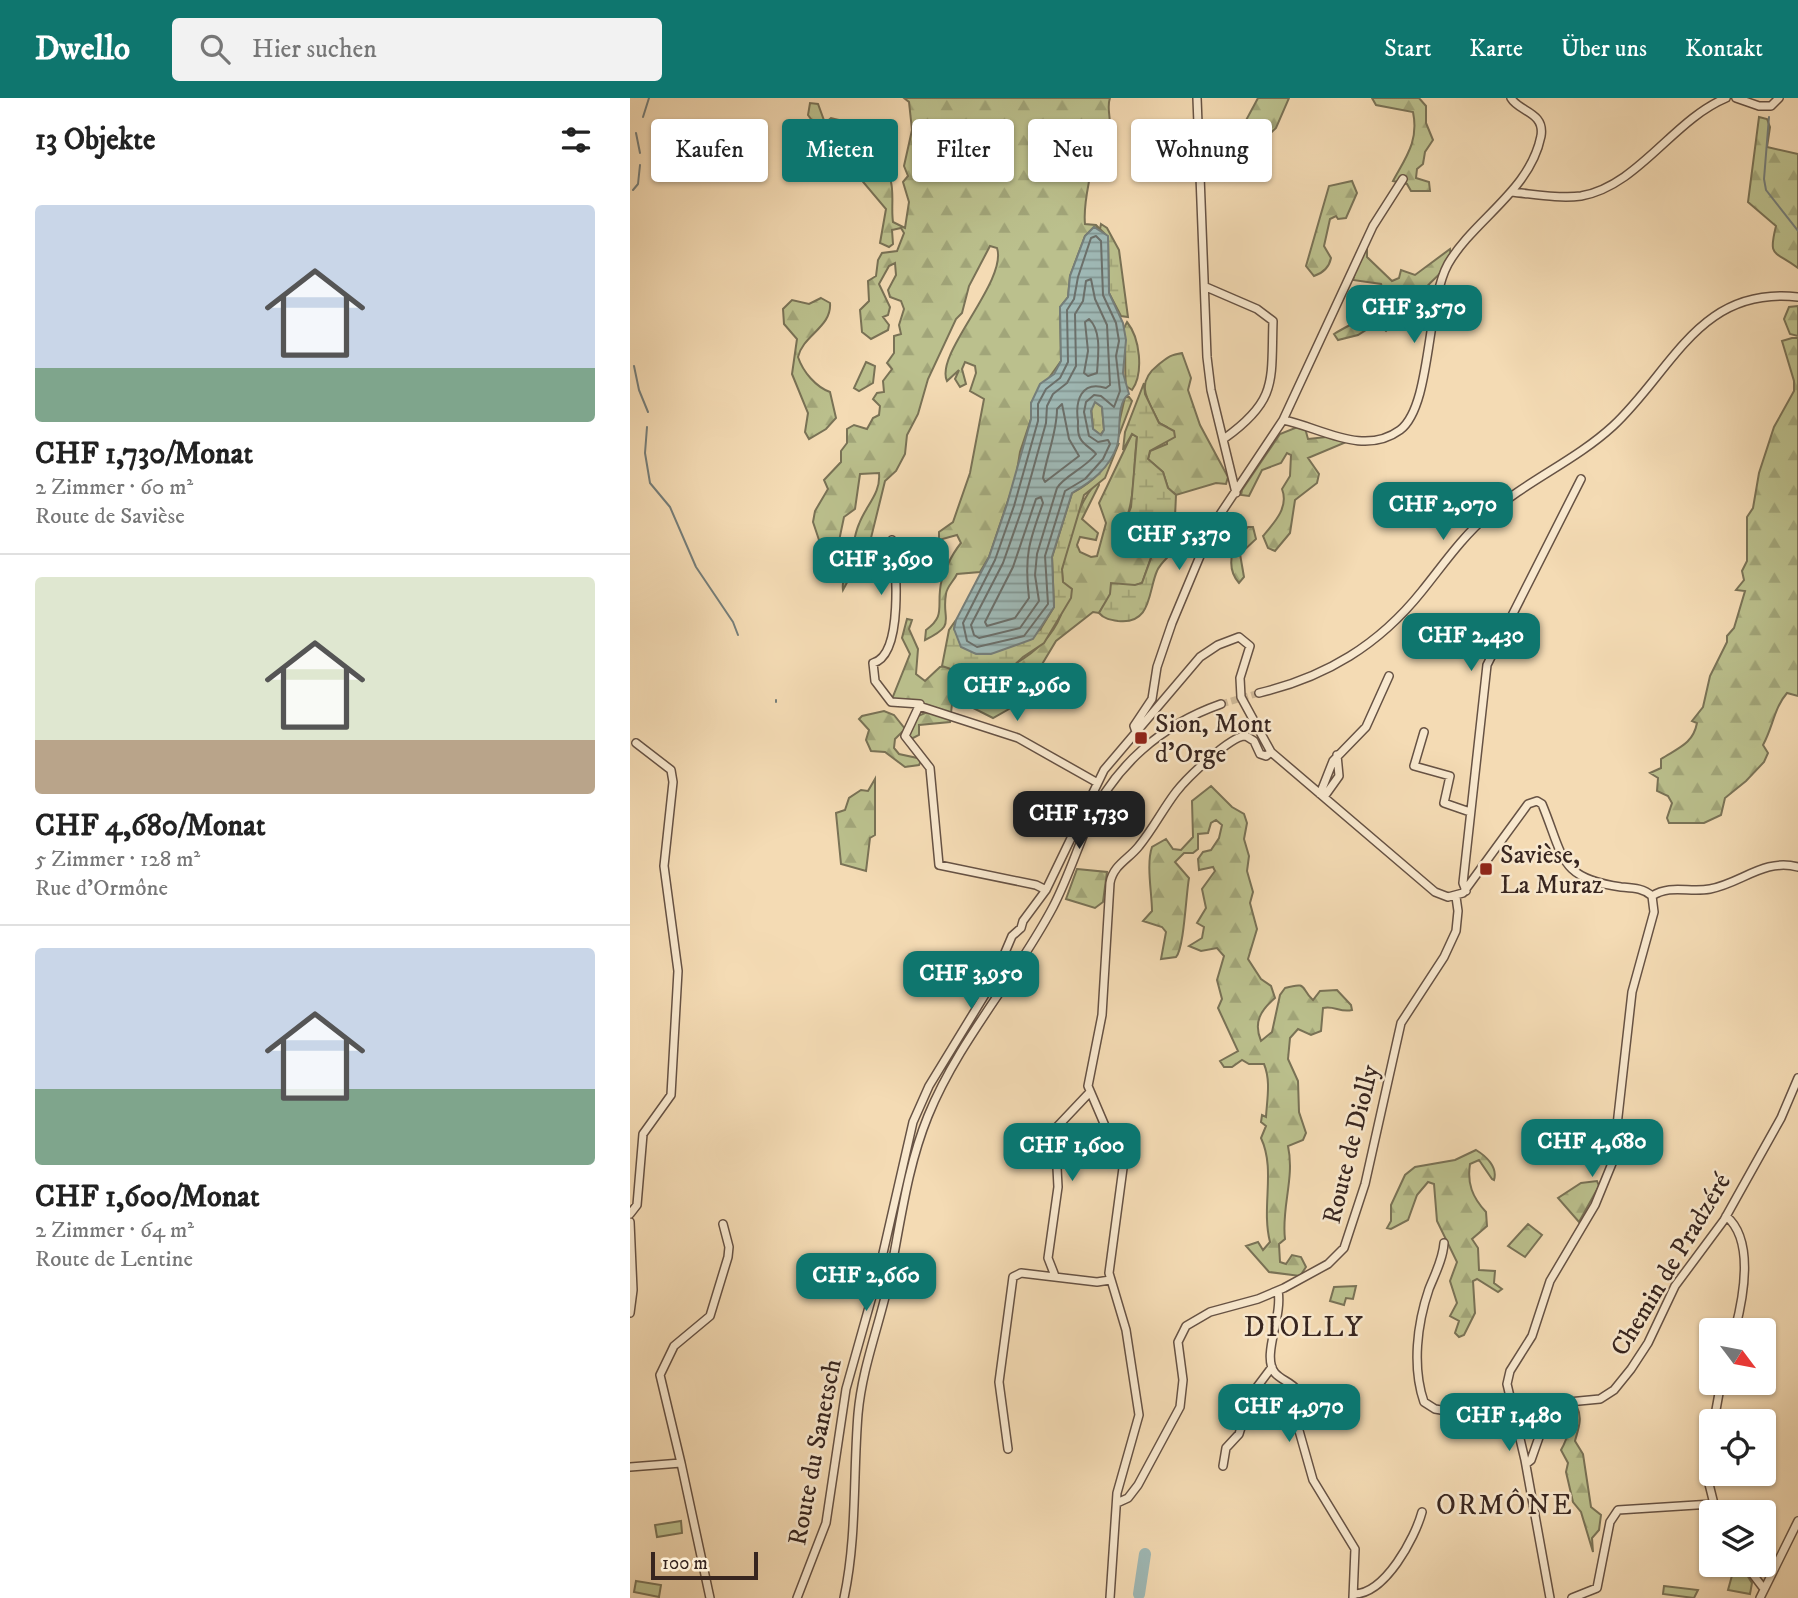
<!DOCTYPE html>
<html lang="de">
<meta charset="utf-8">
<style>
body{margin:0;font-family:"IM FELL DW Pica",serif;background:#f2f2f2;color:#222;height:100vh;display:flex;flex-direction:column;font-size:26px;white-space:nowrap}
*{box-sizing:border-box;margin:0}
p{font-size:23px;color:#767676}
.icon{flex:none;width:38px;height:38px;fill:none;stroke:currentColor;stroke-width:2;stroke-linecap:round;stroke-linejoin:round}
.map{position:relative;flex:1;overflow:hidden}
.drawer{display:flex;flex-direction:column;background:#fff;width:630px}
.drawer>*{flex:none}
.banner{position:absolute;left:21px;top:21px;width:665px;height:63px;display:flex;gap:14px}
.needle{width:46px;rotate:122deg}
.tools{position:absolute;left:1069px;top:1220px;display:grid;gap:14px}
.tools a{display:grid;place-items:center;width:77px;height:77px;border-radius:7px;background:#fff;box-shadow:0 2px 5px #0004;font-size:35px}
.scale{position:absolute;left:21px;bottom:18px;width:107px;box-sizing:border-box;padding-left:7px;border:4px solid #37251f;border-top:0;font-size:19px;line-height:24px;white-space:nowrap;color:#37251f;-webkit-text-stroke:5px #f8e8ce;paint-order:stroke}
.price{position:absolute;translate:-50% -60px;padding:0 16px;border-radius:14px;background:#0f766e;color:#fff;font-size:23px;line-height:46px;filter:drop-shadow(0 2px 4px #0008)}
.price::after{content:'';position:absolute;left:50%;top:42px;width:21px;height:16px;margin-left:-10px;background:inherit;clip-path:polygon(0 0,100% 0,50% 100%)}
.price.selected{background:#222;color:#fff}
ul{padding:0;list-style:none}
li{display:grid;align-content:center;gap:14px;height:371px;padding:0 35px}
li+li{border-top:2px solid #e0e0e0}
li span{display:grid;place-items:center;height:217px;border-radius:7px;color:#555}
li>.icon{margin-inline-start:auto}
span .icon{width:126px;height:126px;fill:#fffc;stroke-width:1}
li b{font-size:30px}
h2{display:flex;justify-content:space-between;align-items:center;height:84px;padding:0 35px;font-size:30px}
.tag{padding:0 24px;border-radius:7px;background:#fff;box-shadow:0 2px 5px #0004;font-size:24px;line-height:63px}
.tag.selected{background:#0f766e;color:#fff}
header{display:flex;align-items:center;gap:42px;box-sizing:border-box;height:98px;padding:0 35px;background:#0f766e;color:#fff}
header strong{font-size:33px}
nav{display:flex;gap:38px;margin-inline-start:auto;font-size:24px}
.search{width:490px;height:63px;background:#f2f2f2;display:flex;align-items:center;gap:18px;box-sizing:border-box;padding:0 24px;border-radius:7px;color:#767676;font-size:26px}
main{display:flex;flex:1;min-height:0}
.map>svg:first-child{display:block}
.forest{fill:url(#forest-firs);stroke:#797256;stroke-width:2}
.wetland{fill:url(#wetland-marsh);stroke:#797256;stroke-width:2}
.garden{fill:#bbc08d;stroke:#797256;stroke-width:2}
.water{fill:url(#water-rules);stroke:#757e7a;stroke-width:2;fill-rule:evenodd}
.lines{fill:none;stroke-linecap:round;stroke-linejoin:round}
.shore{stroke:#6b6f6a;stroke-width:2}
.stream{stroke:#757e7a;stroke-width:2}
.river{stroke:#9fb9b6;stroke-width:12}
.minor-tunnel{stroke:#ceb796;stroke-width:7;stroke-dasharray:7 3.5;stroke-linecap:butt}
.minor-casing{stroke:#665244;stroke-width:10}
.minor{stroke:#f8e8ce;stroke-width:7}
.poi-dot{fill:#8f2418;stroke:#f8e8ce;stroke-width:2.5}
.labels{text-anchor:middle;stroke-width:5;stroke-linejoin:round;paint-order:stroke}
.poi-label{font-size:26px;fill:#37251f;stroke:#f8e8ce;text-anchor:start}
.street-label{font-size:26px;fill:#37251f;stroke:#f8e8ce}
.neighbourhood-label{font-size:28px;letter-spacing:2px;fill:#37251f;stroke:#f8e8ce}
</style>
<header>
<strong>Dwello</strong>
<div class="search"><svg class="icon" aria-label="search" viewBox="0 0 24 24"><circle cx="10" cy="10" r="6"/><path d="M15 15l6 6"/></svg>Hier suchen</div>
<nav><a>Start</a><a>Karte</a><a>Über uns</a><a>Kontakt</a></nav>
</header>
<main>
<section class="drawer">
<h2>13 Objekte<svg class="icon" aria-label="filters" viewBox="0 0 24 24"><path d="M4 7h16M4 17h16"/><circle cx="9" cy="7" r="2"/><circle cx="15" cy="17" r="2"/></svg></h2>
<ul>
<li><span style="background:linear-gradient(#c9d6e8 75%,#7fa58c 0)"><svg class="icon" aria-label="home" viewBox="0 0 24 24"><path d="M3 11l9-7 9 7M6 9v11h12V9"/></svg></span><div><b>CHF 1,730/Monat</b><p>2 Zimmer · 60 m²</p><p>Route de Savièse</p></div></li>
<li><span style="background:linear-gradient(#dfe7d0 75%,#b9a48a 0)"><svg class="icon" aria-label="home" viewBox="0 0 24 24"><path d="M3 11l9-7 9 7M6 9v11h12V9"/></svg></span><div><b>CHF 4,680/Monat</b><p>5 Zimmer · 128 m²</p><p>Rue d'Ormône</p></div></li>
<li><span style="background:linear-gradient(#c9d6e8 65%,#7fa58c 0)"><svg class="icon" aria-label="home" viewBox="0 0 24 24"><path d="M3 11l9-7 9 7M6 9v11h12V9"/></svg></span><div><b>CHF 1,600/Monat</b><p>2 Zimmer · 64 m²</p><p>Route de Lentine</p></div></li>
</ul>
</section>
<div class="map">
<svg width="1168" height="1500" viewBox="0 0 1168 1500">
<defs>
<pattern id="forest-firs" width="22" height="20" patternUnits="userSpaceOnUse" patternTransform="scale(1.75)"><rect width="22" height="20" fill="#bbc08d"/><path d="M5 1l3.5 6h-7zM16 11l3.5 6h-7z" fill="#a1a579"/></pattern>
<pattern id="wetland-marsh" width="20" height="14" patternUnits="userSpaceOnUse" patternTransform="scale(1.75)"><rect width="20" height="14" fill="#bbc08d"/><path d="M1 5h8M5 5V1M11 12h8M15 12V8" fill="none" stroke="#a1a579"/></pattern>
<pattern id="water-rules" width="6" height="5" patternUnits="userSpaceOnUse" patternTransform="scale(1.75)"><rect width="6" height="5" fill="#9fb9b6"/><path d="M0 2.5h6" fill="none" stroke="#829693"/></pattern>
</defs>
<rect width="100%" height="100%" fill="#f4dbb4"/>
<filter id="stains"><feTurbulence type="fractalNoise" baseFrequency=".00286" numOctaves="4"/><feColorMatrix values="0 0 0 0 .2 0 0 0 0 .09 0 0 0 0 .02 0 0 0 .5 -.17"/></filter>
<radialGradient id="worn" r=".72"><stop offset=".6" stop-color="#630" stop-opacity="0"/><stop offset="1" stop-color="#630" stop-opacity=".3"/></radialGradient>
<!-- forest -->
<path class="forest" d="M274,0H480C476,11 482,20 479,32C477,38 473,40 470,45C462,62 453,107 455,126L466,127L470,131L464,129L455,138L440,178L438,199L430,209L431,263L401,305V321L390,354L386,379L359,459L350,474L327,476C324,483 317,488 316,496C311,523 328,526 295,542L296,532C314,519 308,511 310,492C311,477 322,456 331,445L327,437L309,442V434L323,424L340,375L354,301L340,293L346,275L345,268L335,264L332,271L336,286L330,289L325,281L329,272L317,283C304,256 378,183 367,150L360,148L339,188L332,215L326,221L298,281L288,316L277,337L275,356L266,373L255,383L241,440L213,492C211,480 219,471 218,457C225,447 224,437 229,426C236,407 251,396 249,375L230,376L225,411L214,419L209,443L193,454L183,424L185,413L198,391L194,382L211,364V353L217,345V331L224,327L237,331L243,320L249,317L250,308L243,301L247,295L254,294L253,283L262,271L257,265L264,255V238L271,236L269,227L274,211L271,203L260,199L258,192L266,177L265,165L259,168L249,186L260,209L258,217L253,219L259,227L258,232L241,241L232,234L230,212L239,203L238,183L246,178L248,162L252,155L267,153L274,135L271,130L262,132L263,146L259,149L250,145L256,111L223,72C219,61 218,44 205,37C194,30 186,30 178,17L180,5L188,6L195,25L201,20L209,22L207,32L221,44L232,48C239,59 258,75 261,84C264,97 261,111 263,124L275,130L279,104L273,84L278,78L274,68L282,32L279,4Z
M628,0H659L646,30L623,52L620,67L605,72L599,68L607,39Z
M742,0H789L796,8V25L803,42L795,54L793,66L787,71L786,80L799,84L800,93H781L777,86L763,83C776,59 789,43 783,14L746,7Z
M1129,19L1137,21L1140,29L1137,49L1168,56V170C1144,152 1138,160 1146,128L1118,104Z
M722,83L727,95L716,120L708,121L706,118L700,121L694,148L701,160C699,170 693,175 684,178L676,168L699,88Z
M737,150V159L762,183L769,180L771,172L785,177L820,151C823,169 803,180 794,192C787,201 787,214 781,223L764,225L756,233L747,225L728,237L708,242L704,236C712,231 742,215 748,214L754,200L758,213L772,205V197L767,194L754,195L751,186L723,182L729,161Z
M191,200L200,205C202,229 173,237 168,259C173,274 186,289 200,294L206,320L196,331L179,341L175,334L178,315L162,276L167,241L154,226L153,211L162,202L179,206Z
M1168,208V238L1160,236L1154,221L1159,209Z
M1162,240H1168V598L1157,595C1144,610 1143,629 1133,647L1138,655L1134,664L1116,683L1095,700L1091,717L1074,725H1039L1037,720L1042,705L1038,698L1027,693L1028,680L1020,675L1031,670V661C1048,650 1063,646 1067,625L1062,623L1073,609L1080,578L1097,544V538L1104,530L1115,493L1106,492L1114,482L1112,473L1117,463V419L1123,410L1129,375L1144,329L1164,293V283L1152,243Z
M552,255L561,280L558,292L570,327L598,379L596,386L586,385L546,397L538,390L533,374L518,361L520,353L537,346V329L529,325C518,302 504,286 528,267C537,260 539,257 552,255Z
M236,264L245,268L243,285L229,293L224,290Z
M670,328L675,330L678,341L706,338L714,345L678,360L689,376L687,385L665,402L660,435L645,453L638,450L633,438C645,424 659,409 652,391L660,378L661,357L657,355L651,365L632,372L619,398L611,397L612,392L650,336Z
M502,336L507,339C503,370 506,401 493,430L507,447L519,444L524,451L512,485C488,494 484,490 469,515L463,514L426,543L396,593L379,611L363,620L341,609L330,599L322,606L320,624L289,627V637L281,641L272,634L265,641L264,650L269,656L292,661L289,667L275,669L255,654L241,653L236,642L239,632L229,621L232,618L254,613L264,617L276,632L288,618L302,612L300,608L262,601L280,556L272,540L277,521L282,522L279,531L288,551L286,576L295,583L310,569L316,568C322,571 328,579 334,579C372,581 423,550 433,510C436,498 432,484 432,472C434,445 450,401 468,383L469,387L452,421L468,435L466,442L450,439L447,447L450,454L461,459L467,458L476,425L469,405Z
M618,429H623L626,441L610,456L614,479L609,485C594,468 603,443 618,429Z
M245,681V737L240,740L236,773L211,766L206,715L215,712L219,700L231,692L238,693Z
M581,688L602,709L614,716L617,725L614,741L619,758L617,773L623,794L620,805L627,831L618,861L631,881L641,888L645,900C631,912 623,924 631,943L642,934L650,897L655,890C679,883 670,891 683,902L690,893L707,892L721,907L722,912C710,915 704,907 693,910L691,933L681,937L668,931L660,940L658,961L668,983L669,1014L676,1035L673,1042L658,1048C665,1080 651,1110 655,1141L649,1146L650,1164L656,1166L662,1157L671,1159L676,1169L670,1178L639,1174L616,1148L628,1144L633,1152L640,1144C631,1109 646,1072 631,1040L636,1028L631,1024L632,1017L636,1019C637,1001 641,983 634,966H619L612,962L602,969H594L590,963L608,953L588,910L592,901L587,882L594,858L587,850L571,853L559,848L572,840L574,829L567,825L576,810L572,791L585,773L583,769L569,772L568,761L573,754L581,752L589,740L592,727L586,722L581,725L578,735L568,736V751L563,755H554L545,764L559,780C556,796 554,851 546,859L531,861L536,834L532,829L513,823L522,813C522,796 516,766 522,749L536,741L543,751L551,752L563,739L562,703Z
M447,771L477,774L473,804L465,810L436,801Z
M846,1052C856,1058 868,1069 864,1082L862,1081L849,1062L840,1066C837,1085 842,1099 856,1114L857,1128L842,1141L848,1150L849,1172L865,1173L864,1185L872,1191L868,1194L847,1181L843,1183L845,1215L834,1237L829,1239L825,1235L829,1223L820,1218L827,1205L820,1183L827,1164L807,1123L804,1086L798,1084L787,1097L778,1122L761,1131L757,1130L761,1123V1107L775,1077L785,1069L825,1062Z
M967,1083L969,1088L949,1124L928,1100L951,1085Z
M898,1126L912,1137L895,1159L878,1148Z
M941,1307L947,1309C953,1321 948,1331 945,1343L953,1356L961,1409L971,1417L969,1432L962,1440L963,1454L951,1414L943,1404L936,1374L938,1365L931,1352C939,1338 940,1328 937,1313Z"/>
<!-- wetland -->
<path class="wetland" d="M471,126L477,130L489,152L498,219L491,218L479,195L478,139L470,131Z
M497,224C510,240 514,275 502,292L496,288C494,271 497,245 493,232Z
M514,285L515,296L529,325L544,333L545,339L520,353L518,361L533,374L538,390L546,397L545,419L540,425L524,423L516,428C525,440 541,437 547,448C542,457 531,463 527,473C518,493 522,527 488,523C481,522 474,521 469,515L480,496L481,485L505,487L512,485L524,452L518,444L502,447L493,430L501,409L507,339L502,336L493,352L495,334Z
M495,299H499L502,303L489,337L487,334Z
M465,304L472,309L474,332L470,337L463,331L461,308Z
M489,345L475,380L454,397L432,471L433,484L442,491L441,500L414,545L393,559L365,585H357L345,577L331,580L324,572L312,568L319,532L326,522L324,531L328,537L370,552L410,532L424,509L422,459L442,395C465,383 477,369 489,345Z"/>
<!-- garden -->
<path class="garden" d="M726,1188L723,1201L716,1200L714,1207L700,1203L704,1189Z
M51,1423L52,1435L27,1439L25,1427Z
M1103,1474L1117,1477L1122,1485L1120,1496L1098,1492Z
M6,1483L31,1487L29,1499L4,1494Z
M1034,1488L1068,1492L1064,1500L1033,1496Z"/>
<!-- water -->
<path class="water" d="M464,129L478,138L479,195L493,225L496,242L493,275L499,296C485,306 492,334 487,348C479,371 461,384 442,395L422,459L424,509L403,541L361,556H346L331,549L324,531L326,522L359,459L377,406L401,321V305L410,286L424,276L431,263L430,209L438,199L440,178L455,138ZM465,304L472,309L474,332L471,337L463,331L461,313Z"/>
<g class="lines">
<!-- shore -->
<path class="shore" d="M466,138L471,143L473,197L486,225L489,243L486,258L490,293L484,309L471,298L464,297L456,304L454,314L459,338L468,344L478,342L480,346L473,361L455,381L435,393L415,458L418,506L394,538L347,549L337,543L333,525L365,462L384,408L408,323V306L416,291L430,280L438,264L437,212L444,201L448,179L461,140Z
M461,181L465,201L477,227L480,287L476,290C451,282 445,303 448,323C448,330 447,334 450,340C454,348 462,350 466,356C454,371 434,378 427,390L407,456L405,477L409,503L390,530L349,540L344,537L341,527L373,465L392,411L416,325L417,308L423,296L437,285L446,268L445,216L453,203L456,183Z
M459,221C472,233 468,258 467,275L458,278L454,275L458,253L455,224Z
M432,306L439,341L449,358L415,384L413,380C417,357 427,334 427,311Z
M411,399L413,405C399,444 394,458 399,500L385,520L357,528L355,524L383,469L406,401Z"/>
<!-- stream -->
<path class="stream" d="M13,19L19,0
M1139,19L1134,81L1136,92L1168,133
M6,35L10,55
M3,92L8,86L10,67
M4,268L9,292L18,314
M17,329L15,355L20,385L40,409L66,469L103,524L108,537
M146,604V602"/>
<!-- river -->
<path class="river" d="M509,1496L515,1456"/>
<!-- minor-tunnel -->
<path class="minor-tunnel" d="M591,606L629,595"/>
<!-- minor casing -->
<g class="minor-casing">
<path id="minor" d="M567,0L577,259L581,292L606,395
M1106,0L1129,8H1141L1149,0
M881,94C903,96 929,101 951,98C1008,88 1043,22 1096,0
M576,189L627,211L643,223C641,283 648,302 595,340
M653,322C690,329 733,359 770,332C802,308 796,206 818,166C844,121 900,93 911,38C915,14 889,14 881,0
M262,442C266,467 274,557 243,565L245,583L261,604L290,606
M629,595C696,579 749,547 792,493C813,467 832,439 858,417C896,383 945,363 983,328C1043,272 1069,188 1168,199
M506,634L504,628L522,601L527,569L542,525L583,427L653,322L743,128L773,81
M794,634L784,668L820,678L814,705L840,714
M690,696L703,663L736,629L759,578
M694,699L709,678L707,657
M416,792L406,787L309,767L300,670L275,638L289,608L388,640L466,684
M836,793L833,785L857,567L951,381
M1022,798C1041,786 1059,795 1080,791C1112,785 1134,760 1168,769
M391,830L393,823L416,792L474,672L570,559L588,547L609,539L620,548L610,580L611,599L641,654L805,794L818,799L833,795L898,706L907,703L912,706C934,759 928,780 991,789C1003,790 1013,790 1022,798
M0,1116L7,1107L13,1036L41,997L48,873L34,768L43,684L41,672L6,645
M1096,1118C1125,1142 1113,1201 1105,1232
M0,1124L3,1192L0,1215
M814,1145C813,1161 805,1176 799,1191C787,1226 782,1269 794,1304L805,1311L878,1323L884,1321
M425,1178L418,1160L428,1089L425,1031L460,994
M648,1193C653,1219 631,1258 645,1275C651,1282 661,1284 667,1292L666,1322L683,1382L725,1451L723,1500
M1084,1323L1091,1284
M378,1351L369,1284L383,1179L391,1175L467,1184L480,1182
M1082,1351L1079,1386L1086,1414
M51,1365L30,1277L44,1248L80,1218L98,1159L99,1149L93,1126
M896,1366L901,1362L914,1325L928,1305L970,1301L984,1292L1001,1271L1018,1245L1045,1188L1094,1122L1151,1020L1168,980
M593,1368L596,1350L609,1336L621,1297L642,1269
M0,1369L51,1365L80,1500
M487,1405L498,1400L508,1387L550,1309L553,1282L548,1244L556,1228L580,1214L628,1201L654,1190L698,1166L714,1150L735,1086L771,925L814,859L826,833L828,813L826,799
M1115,1466L1134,1491
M724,1496C755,1496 785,1440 792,1414
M167,1500L196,1425L216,1291L248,1177L283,1024L299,988L362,885L382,838L391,830
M214,1500C227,1439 223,1378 228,1316C232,1271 248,1231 258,1187C270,1130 276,1072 298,1018C329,942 385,881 423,809C437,782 446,754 458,726C484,668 531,627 591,606
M480,1500L487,1395L509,1317L496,1232L479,1175L493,1070L458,988L472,917L480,785C483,767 499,761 509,748C523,731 533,711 546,694C556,681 601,637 616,638L624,643L630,656L636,658L641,654
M920,1500L895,1362L877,1286L880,1273L902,1238L920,1183L965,1107L983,1063L1002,894L1024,814L1022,798
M942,1500L967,1490L980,1424L988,1412L1082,1406
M1130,1500L1168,1423"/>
</g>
<!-- minor -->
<use href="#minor" class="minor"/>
</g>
<!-- markers -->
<g class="poi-dot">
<rect x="504" y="633" width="14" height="14" rx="3.5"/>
<rect x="849" y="764" width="14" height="14" rx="3.5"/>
</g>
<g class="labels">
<!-- poi labels -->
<g class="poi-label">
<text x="525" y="634">Sion, Mont<tspan x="525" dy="30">d'Orge</tspan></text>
<text x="870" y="765">Savièse,<tspan x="870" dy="30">La Muraz</tspan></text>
</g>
<!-- street labels -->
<g class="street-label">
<text transform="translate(720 1046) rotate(-76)" y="9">Route de Diolly</text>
<text transform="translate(1040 1166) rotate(-59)" y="9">Chemin de Pradzéré</text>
<text transform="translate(184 1354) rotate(-79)" y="9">Route du Sanetsch</text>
</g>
<!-- neighbourhood labels -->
<g class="neighbourhood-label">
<text x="674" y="1238">DIOLLY</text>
<text x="875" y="1416">ORMÔNE</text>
</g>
</g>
<rect width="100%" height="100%" filter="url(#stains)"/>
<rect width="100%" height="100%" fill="url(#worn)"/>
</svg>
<div class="tools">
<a><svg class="needle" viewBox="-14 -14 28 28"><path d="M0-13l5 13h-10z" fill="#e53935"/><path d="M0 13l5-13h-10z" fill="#767676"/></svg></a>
<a><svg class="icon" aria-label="locate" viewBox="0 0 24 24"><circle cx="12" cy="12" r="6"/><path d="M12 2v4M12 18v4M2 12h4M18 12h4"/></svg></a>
<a><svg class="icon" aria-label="layers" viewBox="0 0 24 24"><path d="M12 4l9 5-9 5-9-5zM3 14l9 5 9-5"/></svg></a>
</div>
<div class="scale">100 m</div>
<b class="price" style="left:784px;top:247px">CHF 3,570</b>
<b class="price" style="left:813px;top:444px">CHF 2,070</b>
<b class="price" style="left:549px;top:474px">CHF 5,370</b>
<b class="price" style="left:251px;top:499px">CHF 3,690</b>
<b class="price" style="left:841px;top:575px">CHF 2,430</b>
<b class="price" style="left:387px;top:625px">CHF 2,960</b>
<b class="price selected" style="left:449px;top:753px">CHF 1,730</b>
<b class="price" style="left:341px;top:913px">CHF 3,950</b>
<b class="price" style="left:962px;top:1081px">CHF 4,680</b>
<b class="price" style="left:442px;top:1085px">CHF 1,600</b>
<b class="price" style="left:236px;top:1215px">CHF 2,660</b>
<b class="price" style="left:659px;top:1346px">CHF 4,970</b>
<b class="price" style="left:879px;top:1355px">CHF 1,480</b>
<div class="banner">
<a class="tag">Kaufen</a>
<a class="tag selected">Mieten</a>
<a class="tag">Filter</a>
<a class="tag">Neu</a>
<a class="tag">Wohnung</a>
</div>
</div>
</main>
